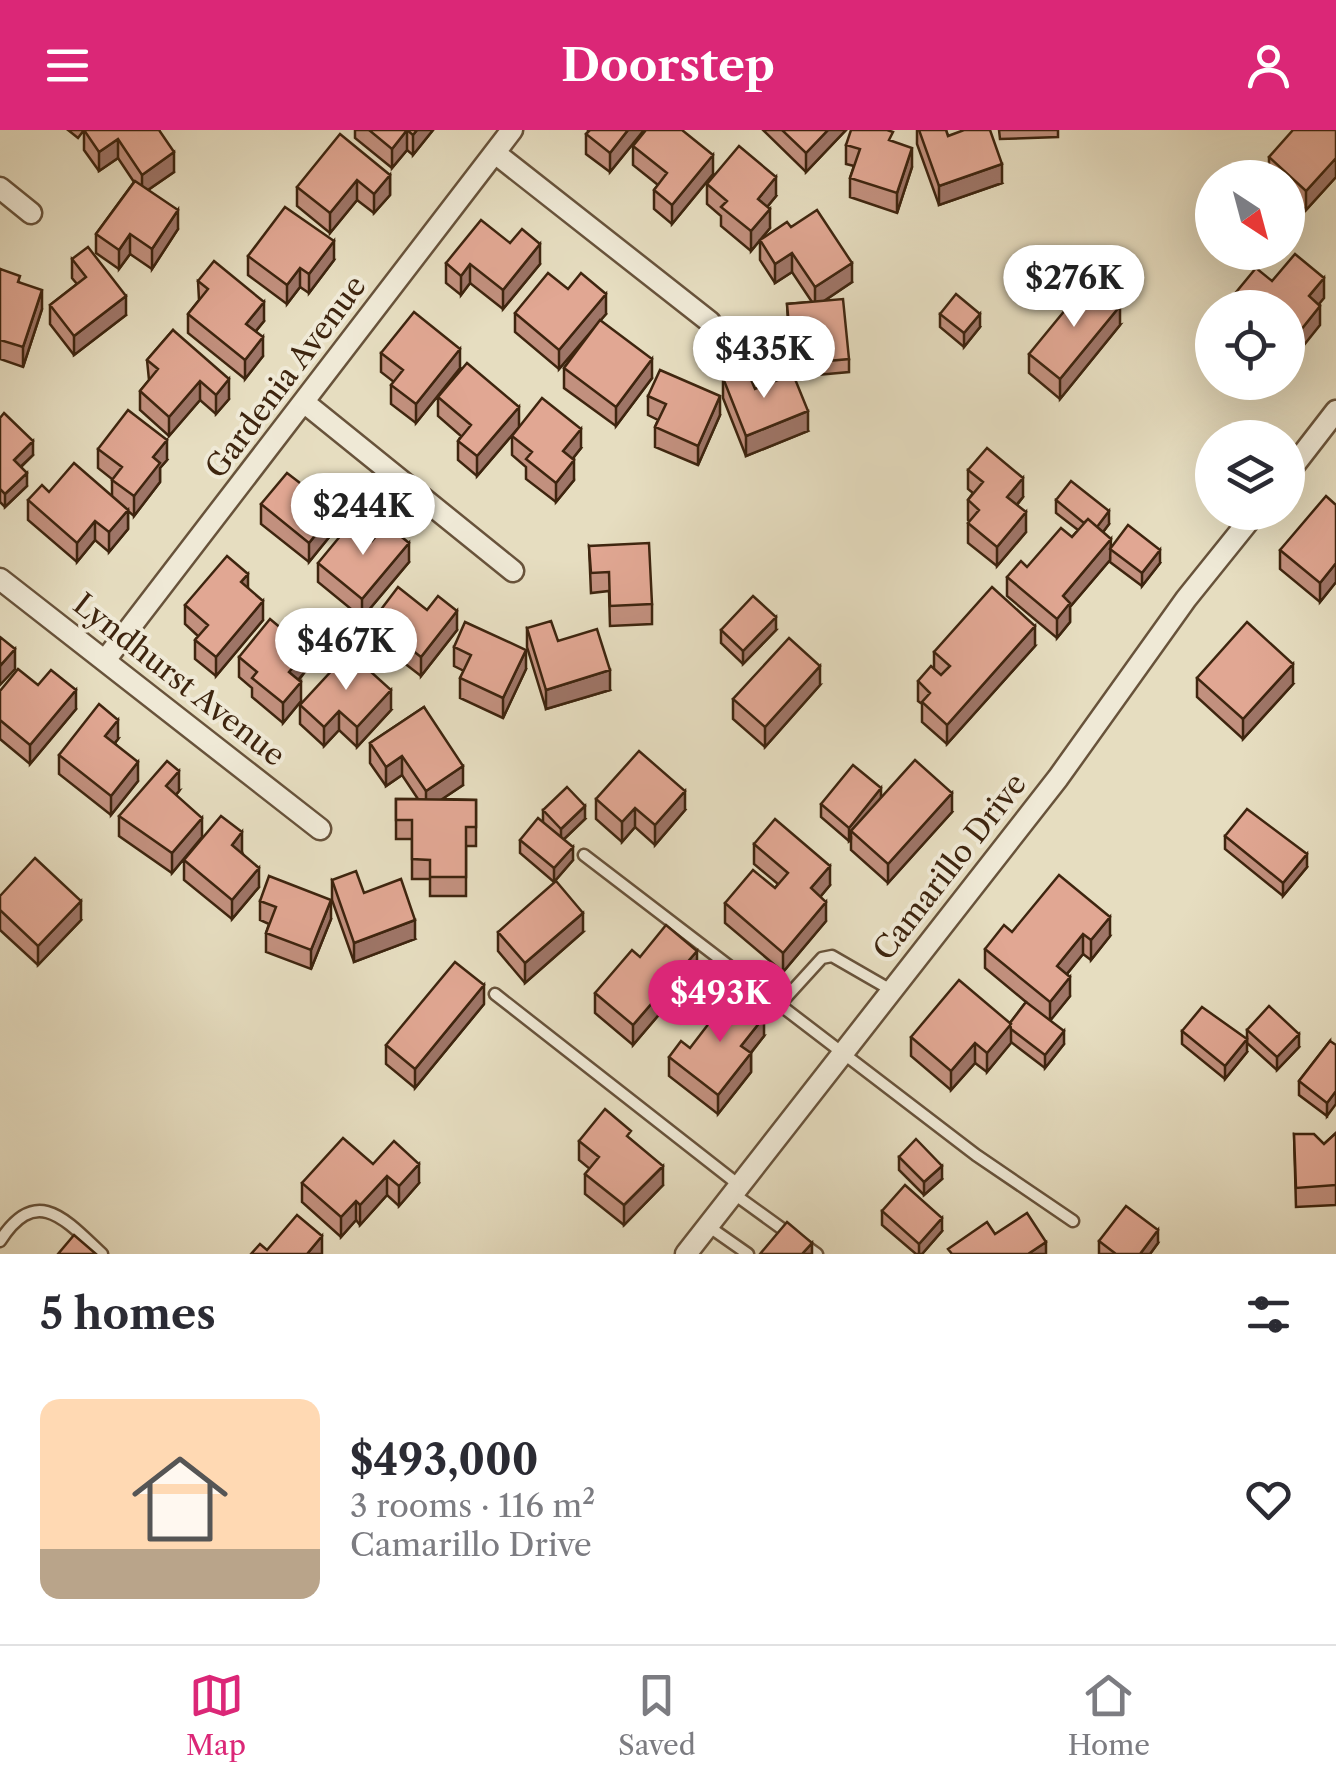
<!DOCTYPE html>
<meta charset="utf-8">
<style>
body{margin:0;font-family:"Libre Caslon Text",serif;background:#f7f7f7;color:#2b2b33;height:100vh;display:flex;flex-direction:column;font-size:38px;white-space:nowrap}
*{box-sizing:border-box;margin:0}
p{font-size:32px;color:#7c7c81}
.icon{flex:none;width:55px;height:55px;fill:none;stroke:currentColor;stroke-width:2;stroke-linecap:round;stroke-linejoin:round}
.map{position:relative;height:1124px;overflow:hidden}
.drawer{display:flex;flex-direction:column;background:#fff;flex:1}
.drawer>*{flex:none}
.needle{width:65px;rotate:144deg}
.fabs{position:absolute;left:1195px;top:30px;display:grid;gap:20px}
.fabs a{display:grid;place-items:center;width:110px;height:110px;border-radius:50%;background:#fff;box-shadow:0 10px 40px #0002;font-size:50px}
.price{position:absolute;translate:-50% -85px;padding:0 22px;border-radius:35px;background:#fff;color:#222;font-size:32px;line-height:65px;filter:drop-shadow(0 2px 5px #0008)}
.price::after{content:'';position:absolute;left:50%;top:60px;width:30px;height:22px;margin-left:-15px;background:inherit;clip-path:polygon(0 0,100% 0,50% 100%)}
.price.on{background:#db2777;color:#fff}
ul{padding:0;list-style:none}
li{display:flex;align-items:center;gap:30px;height:250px;padding:0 40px}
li+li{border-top:2px solid #e1e1e2}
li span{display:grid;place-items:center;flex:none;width:280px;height:200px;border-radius:20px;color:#555}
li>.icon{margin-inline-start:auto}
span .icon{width:120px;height:120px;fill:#fffc;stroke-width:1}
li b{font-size:42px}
h2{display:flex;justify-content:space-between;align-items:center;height:120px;padding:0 40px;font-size:42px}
header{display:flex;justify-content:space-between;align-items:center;height:130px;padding:0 40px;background:#db2777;color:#fff;font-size:45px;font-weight:700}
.tab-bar{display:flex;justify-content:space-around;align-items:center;height:140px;border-top:2px solid #e1e1e2;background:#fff;font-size:28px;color:#7c7c81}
.tab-bar a{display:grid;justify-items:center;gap:5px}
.tab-bar .on{color:#db2777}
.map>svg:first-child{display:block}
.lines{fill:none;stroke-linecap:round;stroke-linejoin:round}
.service-casing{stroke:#68533b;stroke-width:15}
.minor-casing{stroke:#68533b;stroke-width:25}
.service{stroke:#efe9d6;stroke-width:10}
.minor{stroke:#efe9d6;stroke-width:20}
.wall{fill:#c2907e;stroke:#3e250f;stroke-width:2.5}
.shaded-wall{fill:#9e7567;stroke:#3e250f;stroke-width:2.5}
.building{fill:#e1a793;stroke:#3e250f;stroke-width:2.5}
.labels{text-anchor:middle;stroke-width:8;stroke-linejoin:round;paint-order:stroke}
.street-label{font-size:30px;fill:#3e250f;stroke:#efe9d6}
</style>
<header><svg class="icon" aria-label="menu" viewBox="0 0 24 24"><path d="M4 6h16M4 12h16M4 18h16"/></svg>Doorstep<svg class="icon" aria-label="person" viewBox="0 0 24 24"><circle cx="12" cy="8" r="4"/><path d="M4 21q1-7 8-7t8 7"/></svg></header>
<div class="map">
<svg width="1336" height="1124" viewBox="0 0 1336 1124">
<rect width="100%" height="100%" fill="#e6ddc0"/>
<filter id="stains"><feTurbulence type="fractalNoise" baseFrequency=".002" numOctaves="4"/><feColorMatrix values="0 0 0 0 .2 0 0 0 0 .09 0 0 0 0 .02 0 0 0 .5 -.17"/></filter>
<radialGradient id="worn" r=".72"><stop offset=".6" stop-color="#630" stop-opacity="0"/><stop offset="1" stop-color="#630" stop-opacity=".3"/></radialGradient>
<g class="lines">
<!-- service casing -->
<g class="service-casing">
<path id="service" d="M584,725L976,1025L1073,1091
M495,864L739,1055
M781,873L822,828L832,826L891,860
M734,1064L817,1124
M708,1096L748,1124
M0,1111C36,1055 64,1088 102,1124"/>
</g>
<!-- minor casing -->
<g class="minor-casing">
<path id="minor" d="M495,23L710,192
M0,58L31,83
M305,273L513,441
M1288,343L1336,281
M0,449L320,699
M106,529L512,0
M686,1124L1058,648L1186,469L1256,382"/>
</g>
<!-- service -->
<use href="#service" class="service"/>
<!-- minor -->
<use href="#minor" class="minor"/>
</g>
<!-- wall -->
<path class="wall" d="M68,0H84L78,8Z
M84,0H159L174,42L148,60L178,99L152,139L130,124L119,139L96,123V104L134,52L118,28L99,41L84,20Z
M355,0H433L413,25L407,20L392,38L355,8Z
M588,0H644L610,42L586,24V4L589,1Z
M763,0H846L806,42Z
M917,0H946L948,6L1002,53L939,75L917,14Z
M999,0H1058V7L1000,9Z
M1336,0V47L1306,80L1288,63V48H1270L1269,46V27Z
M893,12L912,37L897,83L850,67V48L854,36L846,34V15Z
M633,16L713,44L672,94L654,79V60L658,55L633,35Z
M390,45V65L374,83L357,70L330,103L297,76V57Z
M707,54L776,66L767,77L770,98L751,121L721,96V86L707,74Z
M791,97L852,152L824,171L849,229V242L806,246L802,208L789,209L787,174L812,172L792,142L775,153L760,130V110Z
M510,113L540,134L503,179L470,153L461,165L446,153V133Z
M248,126L334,130L309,163L300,157L287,174L248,145Z
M72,129L126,185L74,225L50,194V175L77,154L72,148Z
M0,139L20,153L42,179L23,237L0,229Z
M198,151L264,191L256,201L263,226L245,249L188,203V184L199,170Z
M568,159L606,184L600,190L652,248L616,296L564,258V238L597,194L559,239L515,202V183Z
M940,184L980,197L964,217L940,197Z
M1212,191V233L1201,224V204Z
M1120,195L1060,269L1029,243V224Z
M173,200L229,269L216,284L200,270L169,306L140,280V261L149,250L147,230Z
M381,223L460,238L416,293L391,274V255L394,252L381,242Z
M723,248L755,259L808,301L746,326L723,268Z
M1236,252H1257L1249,263Z
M648,266L720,285L698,335L655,317V297L658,290L648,285Z
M438,267L519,297L477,346L458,330V311L461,306L438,286Z
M0,288L33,325L21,337L27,356L5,377L0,372Z
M512,306L581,318L572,329L574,350L556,372L526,349V337L512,325Z
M98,319L167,330L160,338V352L134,386L128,381V399L109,422L95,410L77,432L28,390V370L49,362L112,366V349L98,338Z
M968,340L1023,367L1017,375L1026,402L997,436L968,413V393L970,392L968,390V370L973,363L968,359Z
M313,363L347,385L309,432L261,394V374Z
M1056,370L1109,394L1103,402L1111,417L1160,433L1142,456L1110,432V430L1070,477V492L1057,508L1007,466V447L1027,437L1072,407L1078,400L1056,383Z
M1336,375V452L1320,472L1280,439V420Z
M372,411L409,432L362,488L318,452V433Z
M589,416L652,474V494L610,496L609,461L591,463Z
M248,458L263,490L216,546L195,529V510L198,506L185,494V475Z
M427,480L457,500L421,546L373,509V490Z
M527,498L558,511L610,560L546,579L527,517Z
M721,500H776L743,534L721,513Z
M1035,516L947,614L922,592V574L918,571V551L934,539V522Z
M454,517L526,539L503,588L460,568V548L464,541L454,536Z
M239,527L307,539L299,550L301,571L283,593L252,567V558L239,547Z
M1197,548L1293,554L1243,609L1197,567Z
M38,555L76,579L30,634L0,609V561Z
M820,555L765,617L733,589V569Z
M300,575L391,580L357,617L339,600L324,616L300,594Z
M424,577L463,655L442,669L476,670V716H466V766H430V749H412V709H396V669H418L402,645L386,656L370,633V613Z
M118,609L115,613L138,651L111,685L59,644V625Z
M179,661L176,665L202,707L172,743L119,706V686Z
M881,667L952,682L888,753L851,720V709L849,711L821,687V674Z
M596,669L685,680L655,715L635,697L622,712L596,689Z
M543,680L585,689L564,709L573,730L554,752L520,723V710L543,692Z
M1225,706L1307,737L1283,766L1225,719Z
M754,714L830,755L820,767L826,791L783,842L725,793V773L775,758L778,754L754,734Z
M242,722L259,757L232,789L184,750V730Z
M332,750L415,809L354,832L332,770Z
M0,766L81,790L38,835L0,800Z
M260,771L331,789L311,839L266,822V803L269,794L260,790Z
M498,802H583L525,853L498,821Z
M1012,802L1110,806L1091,830L1083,824L1067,844L1070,866L1050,890L1064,914L1045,938L1011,912L987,942L975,933L951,960L911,926V907L1010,893L1026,872L985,838V819Z
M640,827L697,840L633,915L595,883V863Z
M484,874L415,958L386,934V915Z
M1247,900L1299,917L1277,940L1247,913Z
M1182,901L1247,922L1225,949L1182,914Z
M764,906L751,923V942L718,984L669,946V927L690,918Z
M1330,911L1327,986L1299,965V951Z
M1336,1003V1075L1296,1077L1294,1004L1324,1014Z
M631,1010L663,1055L624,1095L585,1064V1044L590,1039L579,1030V1011Z
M899,1027L942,1049L924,1065L899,1040Z
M373,1034L419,1053L399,1076L387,1065L360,1095L356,1090L341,1107L302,1072V1053Z
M882,1081L942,1101L922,1124H916L882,1095Z
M1099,1111L1158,1113L1150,1124H1099Z"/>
<!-- shaded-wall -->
<path class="shaded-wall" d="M407,0V20L392,38V19Z
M417,0H433L413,25V5Z
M628,0H644L610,42V23Z
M828,0H846L806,42V23Z
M118,9V28L99,41V22Z
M912,18V37L897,83V63Z
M174,22V42L142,64V45Z
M713,25V44L672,94V75Z
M1336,28V47L1306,80V61Z
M1002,34V53L939,75V56Z
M390,45V65L374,83V64Z
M776,47V66L758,88V69Z
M357,50V70L330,103V83Z
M770,79V98L751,121V101Z
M178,80V99L152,139V119Z
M130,104V124L119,139V120Z
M334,111V130L309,163V144Z
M540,114V134L503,179V160Z
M792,123V142L775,153V134Z
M852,133V152L815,177V157Z
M470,134V153L461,165V146Z
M300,138V157L287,174V155Z
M1324,148V168L1309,186V166Z
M42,160V179L23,237V217Z
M606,164V184L559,239V220Z
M126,166V185L74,225V206Z
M264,172V191L246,213V194Z
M1120,176V195L1060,269V249Z
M1320,176V195L1288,235V216Z
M980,184V197L964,217V203Z
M263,207V226L245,249V230Z
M460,219V238L416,293V274Z
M652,229V248L616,296V277Z
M229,249V269L216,284V265Z
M200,251V270L169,306V287Z
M1249,252H1257L1249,263Z
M720,266V285L698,335V316Z
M519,277V297L477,346V326Z
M808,281V301L746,326V306Z
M581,299V318L563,341V321Z
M167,310V330L160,338V352L134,386V366L153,327Z
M33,311V325L14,343V330Z
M574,330V350L556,372V353Z
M27,343V356L5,377V364Z
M1023,348V367L1007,386V367Z
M347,366V385L309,432V413Z
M128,380V399L109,422V402Z
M1109,381V394L1094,414V400Z
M1026,382V402L997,436V417Z
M95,391V410L77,432V413Z
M1111,409L1110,430L1070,477V492L1057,508V489L1063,466Z
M409,413V432L362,488V469Z
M1160,420V433L1142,456V443Z
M1336,433V452L1320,472V453Z
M248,444V464L241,452Z
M263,471V490L216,546V527Z
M457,481V500L421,546V527Z
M776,487V500L743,534V521Z
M1035,496V516L947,614V595Z
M15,519V539L0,555V536Z
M307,520V539L289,561V542Z
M526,520V539L503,588V568Z
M1293,534V554L1243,609V589Z
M820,536V555L765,617V597Z
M610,540V560L546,579V560Z
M301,552V571L283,593V573Z
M76,560V579L30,634V615Z
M391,560V580L357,617V597Z
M339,581V600L324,616V597Z
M118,590V609L105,625V606Z
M402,626V645L386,656V637Z
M138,632V651L111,685V666Z
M463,636V655L426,680V661Z
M179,641V661L166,676V656Z
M881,658V671L851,701V709L849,711V698Z
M685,661V680L655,715V695Z
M952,663V682L888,753V734Z
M585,676V689L561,712V699Z
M635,678V697L622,712V692Z
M202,688V707L172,743V723Z
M242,702V722L232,734V715Z
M573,717V730L554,752V738Z
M1307,724V737L1283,766V753Z
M830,736V755L811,778V758Z
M259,738V757L232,789V770Z
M331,770V789L311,839V820Z
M81,771V790L38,835V816Z
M826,772V791L783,842V823Z
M583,783V802L525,853V833Z
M1110,787V806L1091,830V810Z
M415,790V809L354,832V813Z
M1083,804V824L1057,856V836Z
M697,821V840L633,915V895Z
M1070,847V866L1050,891V872Z
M484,855V874L415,958V939Z
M764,887V906L741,935V916Z
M1011,894V913L987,942V923Z
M1064,901V914L1045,938V925Z
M1299,904V917L1277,940V927Z
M1247,909V922L1225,949V936Z
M975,913V933L951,960V941Z
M751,923V942L718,984V965Z
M1336,961V974L1327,986V973Z
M419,1034V1053L399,1076V1056Z
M663,1036V1055L624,1095V1075Z
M942,1036V1049L924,1065V1052Z
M387,1046V1065L360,1095V1075Z
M356,1071V1090L341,1107V1087Z
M942,1088V1101L922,1124H919V1114Z
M1158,1100V1113L1150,1124H1140Z
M322,1106V1124H307Z
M1046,1112V1124H1028Z
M812,1113V1124H802Z"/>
<!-- building -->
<path class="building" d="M84,0H159L174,22L142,45L118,9L99,22Z
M369,0H417L413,5L407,0L392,19Z
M590,0H628L610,23L586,4Z
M646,0H682L713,25L672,75L654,60L667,43L633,16Z
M782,0H828L806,23Z
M851,0H887L893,2L889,10L912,18L897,63L850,48L860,19L846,15Z
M919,0H946L948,6L964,0H990L1002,34L939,56Z
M1293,0H1336V28L1306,61L1269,27Z
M340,4L390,45L374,64L357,50L330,83L297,57Z
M739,16L776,47L758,69L770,79L751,101L721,77L727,71L707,54Z
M135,51L178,80L152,119L130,104L119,120L96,104Z
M285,77L334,111L309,144L300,138L287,155L248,126Z
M817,80L852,133L815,157L792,123L775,134L760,110L787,92L791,97Z
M481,90L510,113L522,99L540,114L503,160L470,134L461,146L446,133Z
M88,117L126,166L74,206L50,175L86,147L72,129Z
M1295,124L1324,148L1309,166L1320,176L1288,216V178H1223L1256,138L1272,151Z
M214,131L264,172L246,194L263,207L245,230L188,184L208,159L198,151Z
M0,139L20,146L18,152L42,160L23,217L0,210Z
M548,143L568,159L581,143L606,164L559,220L515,183Z
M1089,151L1120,176L1060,249L1029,224Z
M956,164L980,184L964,203L940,184Z
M843,169L849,229L806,233L802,195L789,196L787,174Z
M414,182L460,219L416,274L391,255L403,240L381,223Z
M600,190L652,229L616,277L564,238Z
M1212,191V214L1201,204Z
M173,200L229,249L216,265L200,251L169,287L140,261L158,239L147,230Z
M467,233L519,277L477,326L458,311L471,295L438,267Z
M746,238L755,259L793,244L808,281L746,306L723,248Z
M660,240L720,266L698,316L655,297L666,274L648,266Z
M542,268L581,299L563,321L574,330L556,353L526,329L532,322L512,306Z
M128,280L167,310L153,327L160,333L134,366L112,350L122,337L98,319Z
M4,283L33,311L14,330L27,343L5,364L0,359V288Z
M987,318L1023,348L1007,367L1026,382L997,417L968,393L979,380L968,370L983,352L968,340Z
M74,333L128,380L109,402L95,391L77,413L28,370L42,355L49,362Z
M287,343L313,363L325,348L347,366L309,413L261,374Z
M1071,351L1109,381L1097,397L1088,389L1084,393L1056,370Z
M1326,366L1336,375V433L1320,453L1280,420Z
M1088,389L1111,409L1063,466L1070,473L1057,489L1007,447L1021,431L1027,437L1061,398L1072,407Z
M351,393L372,411L386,394L409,413L362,469L318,433Z
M1128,395L1160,420L1142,443L1110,419Z
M649,413L652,474L610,476L609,442L591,443L589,416Z
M227,426L248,444L241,452L263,471L216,527L195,510L208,495L185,475Z
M398,457L427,480L438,466L457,481L421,527L373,490Z
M992,457L1035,496L947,595L922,572L930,563L918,551L931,536L941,545L950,536L934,522Z
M753,466L776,487L743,521L721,500Z
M270,489L307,520L289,542L301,552L283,573L252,548L257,542L239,527Z
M551,491L558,511L597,499L610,540L546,560L527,498Z
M465,492L526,520L503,568L460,548L471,525L454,517Z
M1247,492L1293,534L1243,589L1197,548Z
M0,507L15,519L0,536Z
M789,508L820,536L765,597L733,569Z
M349,522L391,560L357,597L339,581L324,597L300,575Z
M18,539L38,555L51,540L76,560L30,615L0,590V561Z
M99,574L118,590L105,606L138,632L111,666L59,625Z
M424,577L463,636L426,661L402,626L386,637L370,613Z
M639,621L685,661L655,695L635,678L622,692L596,669Z
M915,630L952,663L888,734L851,701Z
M167,631L179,641L166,656L202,688L172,723L119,686Z
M853,635L881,658L849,698L821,674Z
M567,657L585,676L561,699L543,680Z
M396,669L476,670V697H466V747H430V730L412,729V690H396Z
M1247,679L1307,724L1283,753L1225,706Z
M221,686L242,702L232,715L259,738L232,770L184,730Z
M538,688L573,717L554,738L520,710Z
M775,689L830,736L811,758L826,772L783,823L725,773L753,740L775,758L788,743L754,714Z
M35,728L81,771L38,816L0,780V766Z
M356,741L364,763L401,749L415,790L354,813L332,750Z
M1059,745L1110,787L1091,810L1083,804L1057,836L1070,847L1050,872L985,819L1004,795L1012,802Z
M269,746L331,770L311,820L266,803L276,777L260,771Z
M556,751L583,783L525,833L498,802Z
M666,795L697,821L633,895L595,863L632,820L640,827Z
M455,832L484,855L415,939L386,915Z
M959,850L1011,894L987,923L975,913L951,941L911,907Z
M733,862L764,887L741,916L751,923L718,965L669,927L681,911L690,918Z
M1026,872L1064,901L1045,925L1011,899L1010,893Z
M1269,876L1299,904L1277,927L1247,900Z
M1202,877L1247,909L1225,936L1182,901Z
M1330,911L1336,915V961L1327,973L1299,951Z
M605,979L631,1001L627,1006L663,1036L624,1075L585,1044L599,1027L579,1011Z
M1336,1003V1055L1296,1058L1294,1004H1314L1324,1014Z
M343,1008L373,1034L394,1011L419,1034L399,1056L387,1046L360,1075L356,1071L341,1087L302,1053Z
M916,1009L942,1036L924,1052L899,1027Z
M905,1055L942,1088L919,1114L882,1081Z
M1126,1076L1158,1100L1140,1124H1116L1099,1111Z
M1027,1083L1046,1112L1028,1124H952L948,1119L987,1092L995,1104Z
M297,1085L322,1106L307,1124H251L260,1114L267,1120Z
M787,1092L812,1113L802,1124H760Z
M74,1105L96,1124H58Z"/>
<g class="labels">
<!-- street labels -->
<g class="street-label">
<text transform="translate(286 247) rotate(-53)" y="10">Gardenia Avenue</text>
<text transform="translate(179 550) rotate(38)" y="10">Lyndhurst Avenue</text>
<text transform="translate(950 737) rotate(-52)" y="10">Camarillo Drive</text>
</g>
</g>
<rect width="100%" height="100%" filter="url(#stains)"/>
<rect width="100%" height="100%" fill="url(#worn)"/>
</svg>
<div class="fabs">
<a><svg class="needle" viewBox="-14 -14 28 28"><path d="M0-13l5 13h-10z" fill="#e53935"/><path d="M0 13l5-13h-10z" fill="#7c7c81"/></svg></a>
<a><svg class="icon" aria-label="locate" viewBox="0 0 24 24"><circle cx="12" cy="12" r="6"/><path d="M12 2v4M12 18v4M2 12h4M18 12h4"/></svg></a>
<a><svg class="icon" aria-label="layers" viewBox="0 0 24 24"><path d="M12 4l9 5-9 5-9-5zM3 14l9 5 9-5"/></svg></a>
</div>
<b class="price" style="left:1074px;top:200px">$276K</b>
<b class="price" style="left:764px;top:271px">$435K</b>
<b class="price" style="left:363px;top:428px">$244K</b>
<b class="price" style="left:346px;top:563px">$467K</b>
<b class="price on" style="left:720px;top:915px">$493K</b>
</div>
<section class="drawer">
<h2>5 homes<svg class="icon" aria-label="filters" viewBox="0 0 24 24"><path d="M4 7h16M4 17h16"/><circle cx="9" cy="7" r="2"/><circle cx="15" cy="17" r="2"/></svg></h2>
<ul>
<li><span style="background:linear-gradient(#ffd9b3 75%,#b9a48a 0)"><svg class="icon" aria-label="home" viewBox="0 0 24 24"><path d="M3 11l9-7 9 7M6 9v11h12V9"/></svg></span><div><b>$493,000</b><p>3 rooms · 116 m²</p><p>Camarillo Drive</p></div><svg class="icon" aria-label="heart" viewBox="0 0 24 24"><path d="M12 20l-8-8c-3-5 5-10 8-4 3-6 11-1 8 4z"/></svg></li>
</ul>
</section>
<nav class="tab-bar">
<a class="on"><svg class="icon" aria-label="map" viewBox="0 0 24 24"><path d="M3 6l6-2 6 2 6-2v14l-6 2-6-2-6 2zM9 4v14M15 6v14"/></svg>Map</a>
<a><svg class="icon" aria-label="saved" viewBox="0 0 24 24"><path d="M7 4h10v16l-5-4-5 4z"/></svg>Saved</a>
<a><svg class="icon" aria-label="home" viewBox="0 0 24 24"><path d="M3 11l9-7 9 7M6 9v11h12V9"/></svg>Home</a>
</nav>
